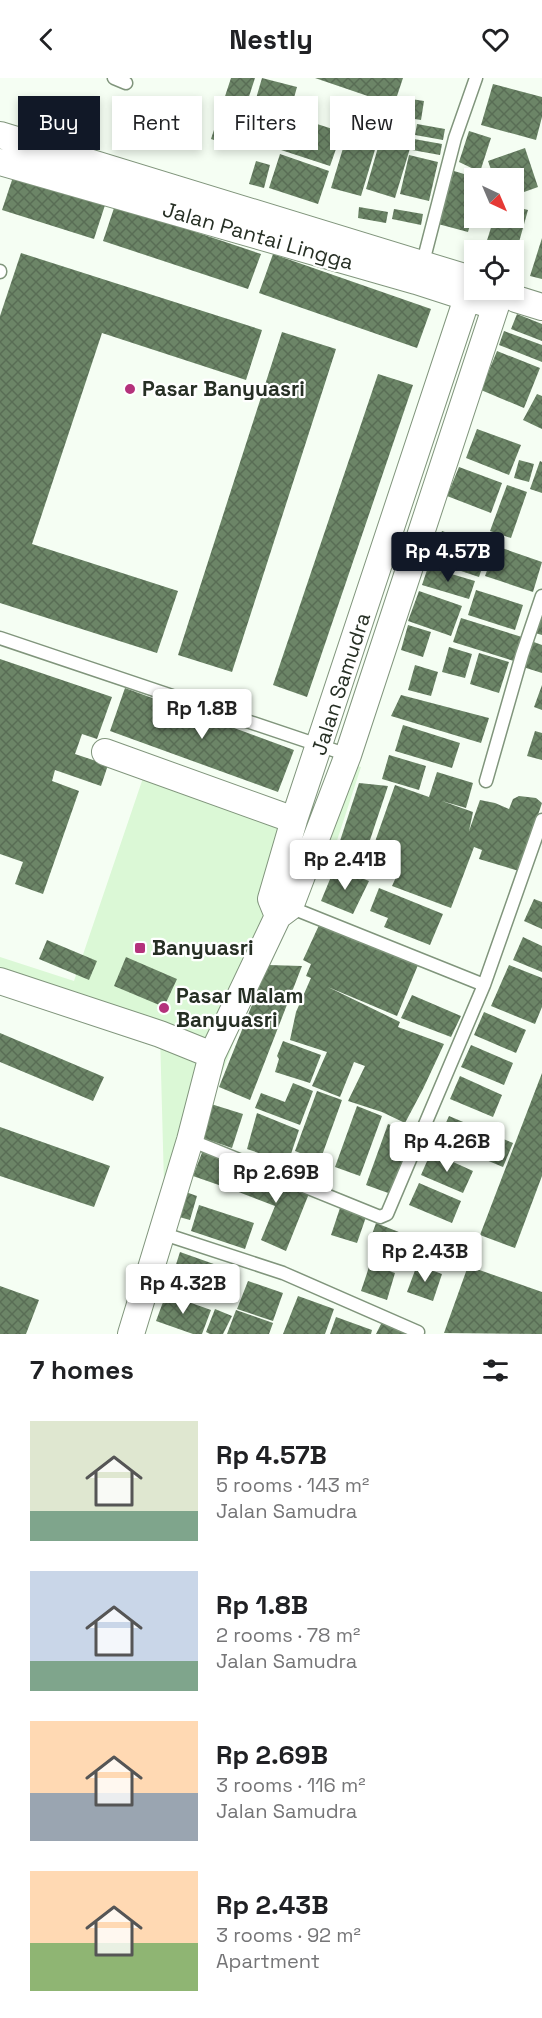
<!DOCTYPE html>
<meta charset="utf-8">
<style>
body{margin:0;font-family:"Space Grotesk",sans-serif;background:#f2f2f2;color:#202124;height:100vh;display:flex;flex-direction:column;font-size:22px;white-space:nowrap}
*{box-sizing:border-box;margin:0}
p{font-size:20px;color:#757577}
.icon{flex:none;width:33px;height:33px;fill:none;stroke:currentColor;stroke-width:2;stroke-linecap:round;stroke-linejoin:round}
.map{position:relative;height:1256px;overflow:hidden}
.panel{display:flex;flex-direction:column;background:#fff;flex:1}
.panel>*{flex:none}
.banner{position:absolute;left:18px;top:18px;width:507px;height:54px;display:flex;gap:12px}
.needle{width:39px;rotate:136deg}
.fabs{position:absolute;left:464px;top:90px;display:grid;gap:12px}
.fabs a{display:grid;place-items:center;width:60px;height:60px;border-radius:0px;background:#fff;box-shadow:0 3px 9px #0003;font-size:30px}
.price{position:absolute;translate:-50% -51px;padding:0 14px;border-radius:6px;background:#fff;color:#222;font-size:20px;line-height:39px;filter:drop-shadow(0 2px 3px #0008)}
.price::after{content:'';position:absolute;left:50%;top:36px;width:18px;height:14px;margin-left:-9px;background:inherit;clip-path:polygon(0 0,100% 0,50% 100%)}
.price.current{background:#111827;color:#fff}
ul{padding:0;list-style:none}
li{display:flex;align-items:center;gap:18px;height:150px;padding:0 30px}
li span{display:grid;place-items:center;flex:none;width:168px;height:120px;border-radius:0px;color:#555}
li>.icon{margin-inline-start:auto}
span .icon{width:72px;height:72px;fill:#fffc;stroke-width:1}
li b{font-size:26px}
h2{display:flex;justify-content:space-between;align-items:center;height:72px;padding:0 30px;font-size:26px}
.chip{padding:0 21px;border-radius:0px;background:#fff;box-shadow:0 3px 9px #0003;font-size:21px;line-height:54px}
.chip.current{background:#111827;color:#fff}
header{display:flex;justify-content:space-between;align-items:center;height:78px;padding:0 30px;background:#fff;font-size:27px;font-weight:700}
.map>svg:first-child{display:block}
.built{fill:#dbf8d6}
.building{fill:url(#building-cross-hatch)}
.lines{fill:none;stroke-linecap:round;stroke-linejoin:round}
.service-casing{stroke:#80957c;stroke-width:15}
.minor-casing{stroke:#80957c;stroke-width:28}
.service{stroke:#fff;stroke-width:12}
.minor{stroke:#fff;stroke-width:26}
.poi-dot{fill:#b4327b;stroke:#fff;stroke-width:2}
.labels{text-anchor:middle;stroke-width:4.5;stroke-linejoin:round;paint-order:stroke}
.street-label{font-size:21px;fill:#262f24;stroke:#fff}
.poi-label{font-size:21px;font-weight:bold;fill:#262f24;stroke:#fff;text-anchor:start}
</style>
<header><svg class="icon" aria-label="back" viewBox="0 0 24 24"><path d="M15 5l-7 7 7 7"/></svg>Nestly<svg class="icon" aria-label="heart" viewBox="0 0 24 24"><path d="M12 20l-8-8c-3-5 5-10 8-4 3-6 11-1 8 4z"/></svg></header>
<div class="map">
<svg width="542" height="1256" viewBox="0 0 542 1256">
<defs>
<pattern id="building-cross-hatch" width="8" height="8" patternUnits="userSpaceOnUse" patternTransform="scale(1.5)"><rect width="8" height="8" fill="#6c8567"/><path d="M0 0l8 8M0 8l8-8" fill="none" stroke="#596d55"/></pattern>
</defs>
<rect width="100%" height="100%" fill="#f5fef3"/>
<!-- built -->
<path class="built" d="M335,681L361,689L330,784L287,825L165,1144L160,956L0,903V879L74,903L144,697L310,751Z"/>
<!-- building -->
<path class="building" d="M231,0H255L233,68L211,61Z
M262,0L297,9L290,34L255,24Z
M315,0H403L394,27Z
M493,6L542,19V39L536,62L481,47Z
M398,19L424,23L421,42L395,38Z
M251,29L286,39L278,65L243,55Z
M292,38L342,54L330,88L281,72Z
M417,46L445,51L443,62L415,57Z
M469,53L491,60L480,94L459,84Z
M347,57L377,65L361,118L331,110Z
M381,59L411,67L395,120L366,111Z
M414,61L442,66L440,77L412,72Z
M525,70L538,109L513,118V100H494L488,83Z
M280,76L329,93L318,126L269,110Z
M409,77L438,84L429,123L400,116Z
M256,83L270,87L264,110L249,106Z
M454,93L474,99V133L468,154L438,146Z
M14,96L106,124L94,161L2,132Z
M115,127L261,176L248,211L103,163Z
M513,128L528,132L514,182L513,172H484L494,140H513Z
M359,129L388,134L386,145L358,140Z
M394,131L423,136L421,147L392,141Z
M542,160V201L530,198Z
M21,175L262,252L246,302L102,255L32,466L178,513L157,575L0,525V238Z
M273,176L431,231L417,270L259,215Z
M517,236L542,246V263L511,251Z
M504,253L542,267V284L499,267Z
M282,254L336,271L232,594L178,577Z
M497,273L540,290L524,330L481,312Z
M378,296L413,307L307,619L273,607Z
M537,316L542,318V351L523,342Z
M477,351L521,367L509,397L466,380Z
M519,382L534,386L529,404L514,400Z
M540,383L542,384V415L530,411Z
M459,389L502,405L491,435L447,418Z
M507,407L527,414L511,460L490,453Z
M442,453L489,469L479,499L431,483Z
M496,468L542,484L533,514L485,498Z
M428,489L475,503L469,521L422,507Z
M476,512L523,527L515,552L468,537Z
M419,513L462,528L451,558L408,543Z
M542,534V557L535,555Z
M461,540L522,559L514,583L453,564Z
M408,547L431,554L423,579L401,572Z
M531,563L542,567V595L523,589Z
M449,569L472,576L465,600L442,594Z
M479,575L509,584L499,615L470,606Z
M0,581L112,619L97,661L82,656L75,676L108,687L101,708L55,692L52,703L79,713L43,816L15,806L23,784L0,776Z
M415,587L438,594L431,618L408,612Z
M542,607V632L534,629Z
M125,610L294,672L278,714L110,653Z
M401,617L489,640L481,665L391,638Z
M403,647L460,665L452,690L395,673Z
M535,653L542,655V682L527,678Z
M389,677L426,688L419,712L382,701Z
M437,694L473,705L466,730L442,723L473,734L469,753L480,722L495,725L509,731L513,721L519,718L536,720L542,725L519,793L479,781L482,772L474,769L451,830L392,808L397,797L370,787V778L395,707L429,719Z
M359,705L388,708L366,774L338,769Z
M335,789L369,803L353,836L321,823Z
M379,810L443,836L430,867L384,849L388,840L370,833Z
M534,821L542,824V851L524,843Z
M320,845L418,887L397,938L328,909L400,944L398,949L444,966L423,1011L405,1045L382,1034L348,1023L365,988L354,984L340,1019L312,1008L327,974L290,962L296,934L311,900L306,898L311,886L303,882Z
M523,859L542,868V894L513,882Z
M47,862L97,883L89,902L39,881Z
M126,879L177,901L164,929L114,908Z
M268,887L302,888L250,1022L219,1009Z
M509,887L542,900V929L535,946L491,928Z
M412,917L461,938L451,959L401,940Z
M484,934L526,952L516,975L474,957Z
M0,955L104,999L93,1023L0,984Z
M283,963L321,977L310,1005L275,994L279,981L277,978Z
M471,967L513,985L504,1007L461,989Z
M542,995V1098L515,1170L480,1157Z
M460,998L502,1017L493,1039L450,1021Z
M293,1005L313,1013L300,1047L255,1030L261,1015L285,1024Z
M317,1013L342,1022L320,1083L295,1073Z
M211,1026L243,1036L232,1070L200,1059Z
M357,1028L382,1038L360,1098L335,1089Z
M257,1035L299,1052L288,1085L247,1071Z
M449,1038L513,1065L503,1089L438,1062Z
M388,1046L413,1055L391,1116L366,1107Z
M0,1049L110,1088L94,1129L0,1098Z
M203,1072L242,1086L233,1112L193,1098Z
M431,1074L473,1093L463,1115L421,1097Z
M246,1087L310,1113L286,1173L261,1162L275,1128L236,1113Z
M419,1105L461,1123L452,1145L409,1127Z
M180,1112L197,1118L190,1142L172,1137Z
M199,1127L254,1145L245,1171L191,1153Z
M340,1130L366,1139L357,1165L331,1157Z
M376,1145L414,1160L403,1188L387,1182L391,1173L369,1165Z
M180,1174L225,1190L216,1217L171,1202Z
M370,1186L395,1195L387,1222L361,1213Z
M417,1187L442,1196L433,1223L407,1214Z
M468,1188L542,1214V1256L444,1255Z
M248,1203L283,1215L273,1243L237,1231Z
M0,1208L39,1222L26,1256H0Z
M166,1216L211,1232L202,1256H193L156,1243Z
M298,1218L334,1231L325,1256H283Z
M215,1231L232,1238L223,1256H210L206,1254Z
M236,1232L273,1245L269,1256H227Z
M336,1239L372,1252L371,1256H330Z
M382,1244L407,1256H376Z"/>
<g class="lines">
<!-- service casing -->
<g class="service-casing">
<path id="service" d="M114,0L126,5
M422,188L455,60L476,0
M0,194V193
M0,560L348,677
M486,703L522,577L542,518
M287,828L484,907
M190,1062L380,1139L387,1136L484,907L542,742
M161,1155L283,1195L418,1254"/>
</g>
<!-- minor casing -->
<g class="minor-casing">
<path id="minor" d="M0,57L474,202
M0,84L416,203L484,225
M504,212L516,221L542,229
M105,674L294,742
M278,838L271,821L294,742L473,202
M0,903L160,956L212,977
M131,1256L190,1062L212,977L278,838L290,829L348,677L501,212"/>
</g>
<!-- service -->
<use href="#service" class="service"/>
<!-- minor -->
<use href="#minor" class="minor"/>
</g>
<!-- markers -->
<g class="poi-dot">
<circle cx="130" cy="311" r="6"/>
<rect x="134" y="864" width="12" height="12" rx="3"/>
<circle cx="164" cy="930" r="6"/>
</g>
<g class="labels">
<!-- street labels -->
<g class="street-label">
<text transform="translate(258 158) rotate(16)" y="7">Jalan Pantai Lingga</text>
<text transform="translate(341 606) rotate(-72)" y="7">Jalan Samudra</text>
</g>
<!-- poi labels -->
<g class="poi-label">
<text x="142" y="318">Pasar Banyuasri</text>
<text x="152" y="877">Banyuasri</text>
<text x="176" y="925">Pasar Malam<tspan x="176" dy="24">Banyuasri</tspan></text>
</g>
</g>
</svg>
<div class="fabs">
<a><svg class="needle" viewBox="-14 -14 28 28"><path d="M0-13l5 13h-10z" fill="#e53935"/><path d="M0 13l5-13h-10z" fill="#757577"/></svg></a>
<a><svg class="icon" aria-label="locate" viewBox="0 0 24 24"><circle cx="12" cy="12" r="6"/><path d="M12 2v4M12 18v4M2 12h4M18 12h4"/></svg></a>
</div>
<b class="price current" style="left:448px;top:505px">Rp 4.57B</b>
<b class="price" style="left:202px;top:662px">Rp 1.8B</b>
<b class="price" style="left:345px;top:813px">Rp 2.41B</b>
<b class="price" style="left:447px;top:1095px">Rp 4.26B</b>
<b class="price" style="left:276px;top:1126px">Rp 2.69B</b>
<b class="price" style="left:425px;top:1205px">Rp 2.43B</b>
<b class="price" style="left:183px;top:1237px">Rp 4.32B</b>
<div class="banner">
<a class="chip current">Buy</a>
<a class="chip">Rent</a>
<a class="chip">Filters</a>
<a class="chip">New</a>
</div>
</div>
<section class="panel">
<h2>7 homes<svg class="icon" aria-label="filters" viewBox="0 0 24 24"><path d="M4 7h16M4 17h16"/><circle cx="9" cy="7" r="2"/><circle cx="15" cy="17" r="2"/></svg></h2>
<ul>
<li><span style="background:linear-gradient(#dfe7d0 75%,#7fa58c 0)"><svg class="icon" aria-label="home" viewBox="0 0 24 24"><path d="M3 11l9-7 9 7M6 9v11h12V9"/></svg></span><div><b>Rp 4.57B</b><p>5 rooms · 143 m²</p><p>Jalan Samudra</p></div></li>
<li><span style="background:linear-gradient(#c9d6e8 75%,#7fa58c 0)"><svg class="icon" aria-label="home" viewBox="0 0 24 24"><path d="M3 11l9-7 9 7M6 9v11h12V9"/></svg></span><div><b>Rp 1.8B</b><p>2 rooms · 78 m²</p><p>Jalan Samudra</p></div></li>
<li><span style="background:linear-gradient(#ffd9b3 60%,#9aa5b1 0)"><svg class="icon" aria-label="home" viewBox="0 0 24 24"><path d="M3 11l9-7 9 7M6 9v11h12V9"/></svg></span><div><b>Rp 2.69B</b><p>3 rooms · 116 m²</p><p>Jalan Samudra</p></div></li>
<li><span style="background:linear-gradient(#ffd9b3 60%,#8fb573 0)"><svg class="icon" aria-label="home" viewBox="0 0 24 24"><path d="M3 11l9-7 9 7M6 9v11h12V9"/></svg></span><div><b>Rp 2.43B</b><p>3 rooms · 92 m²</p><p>Apartment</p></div></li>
</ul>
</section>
